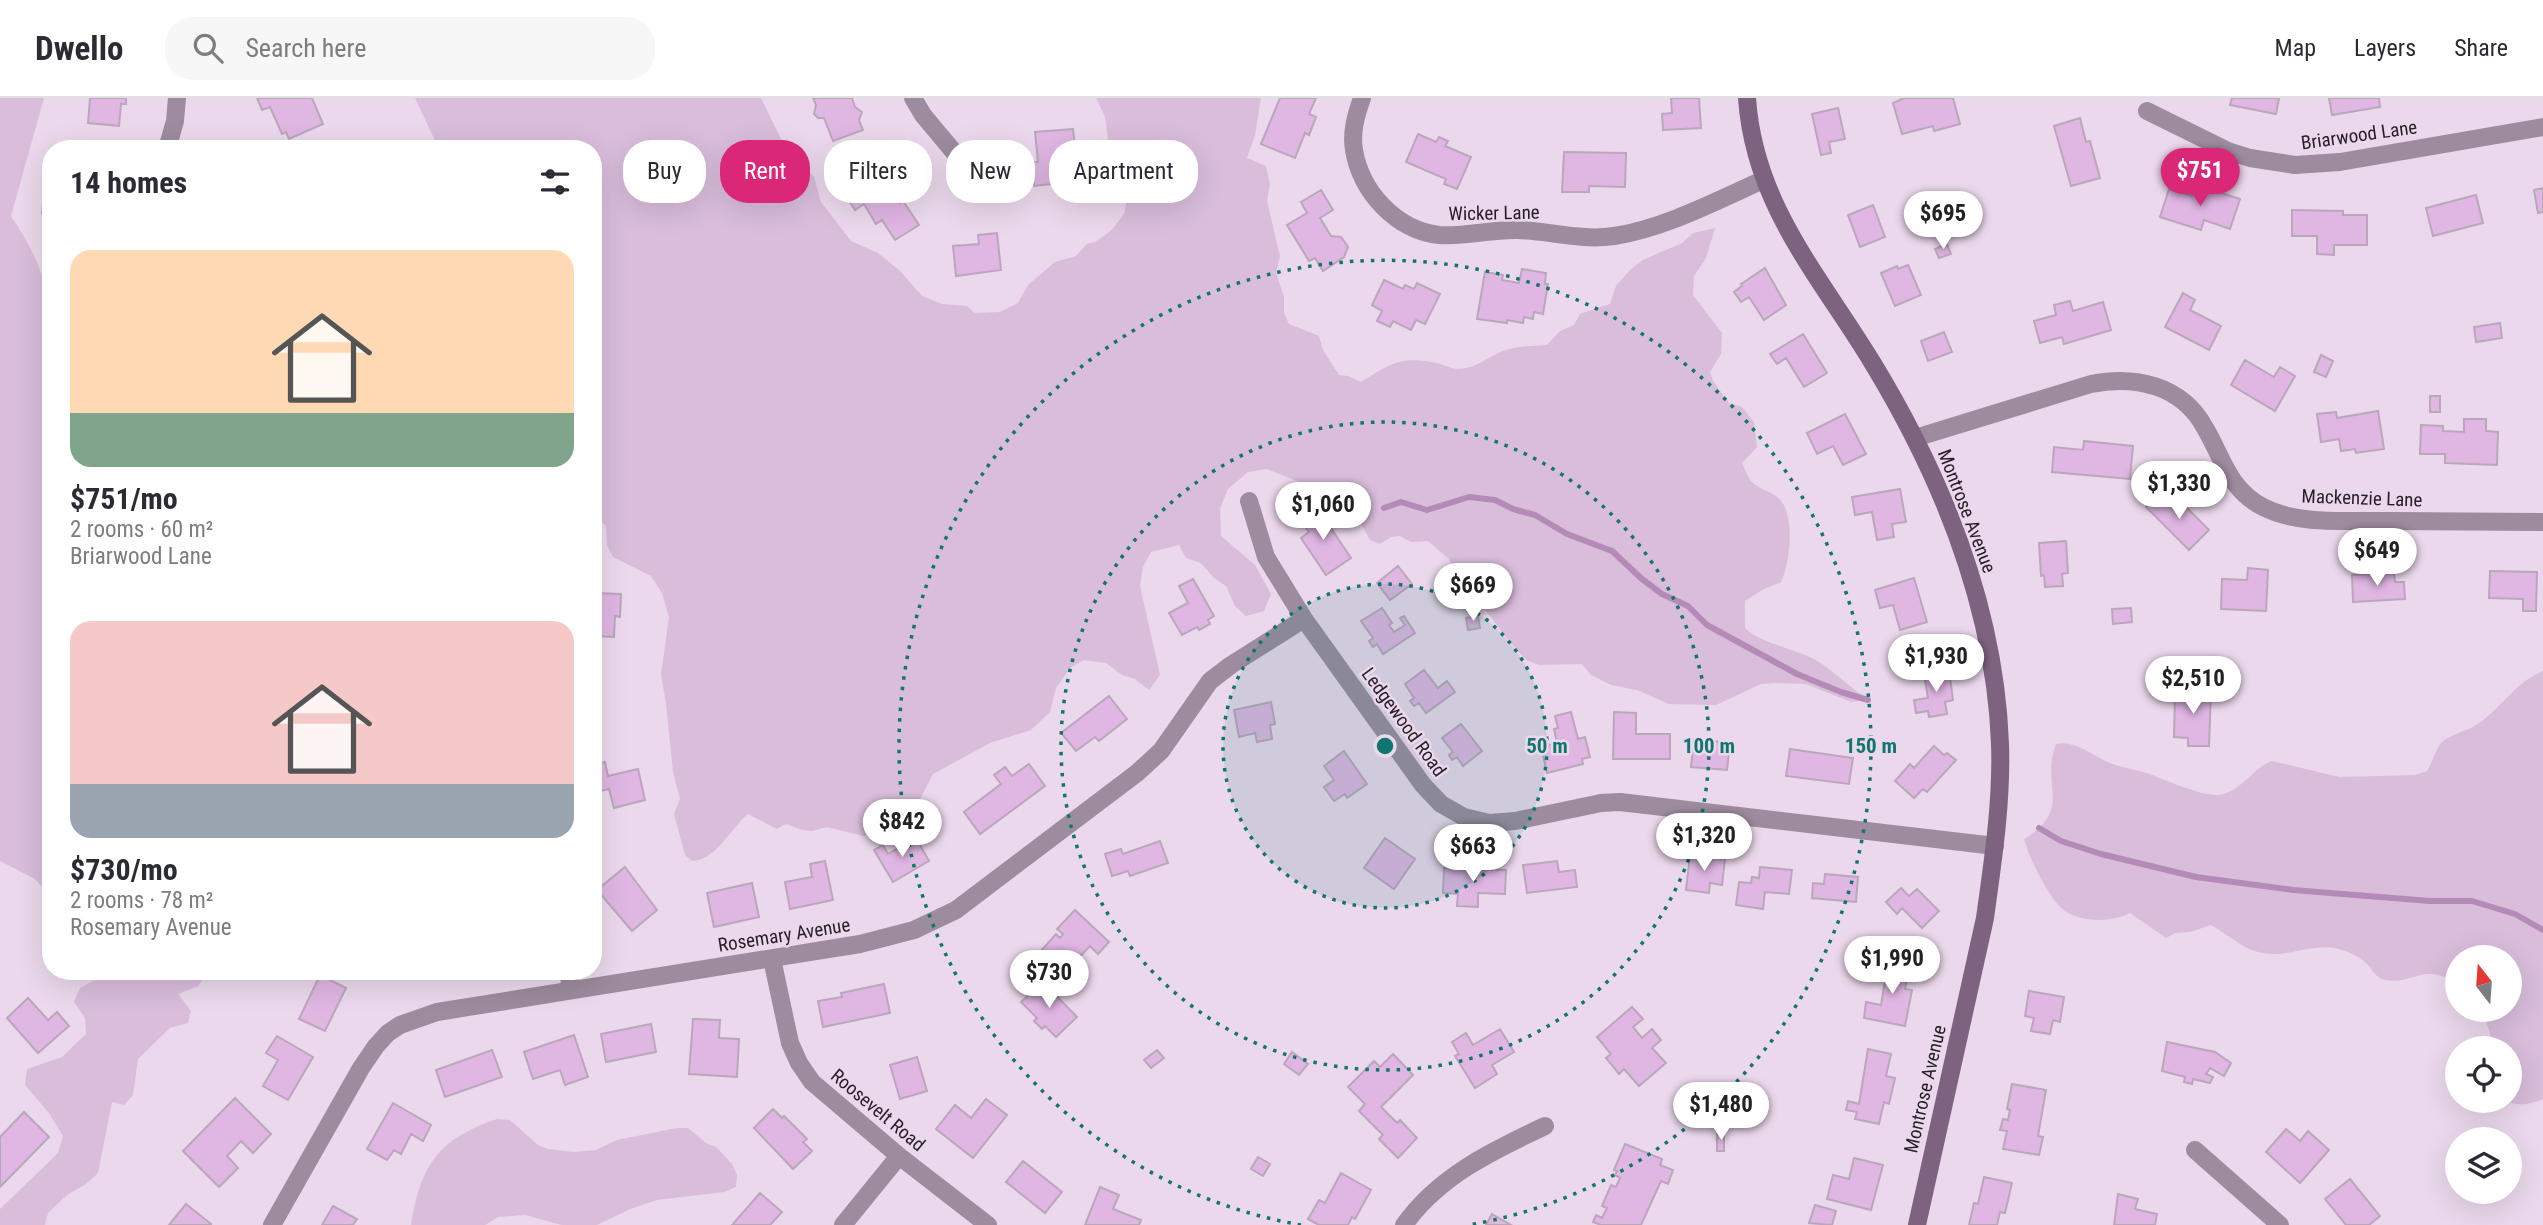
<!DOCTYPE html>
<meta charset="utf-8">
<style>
:root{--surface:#fff;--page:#f7f7f7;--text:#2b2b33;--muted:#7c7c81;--line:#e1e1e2;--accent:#db2777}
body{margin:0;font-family:"Roboto Condensed",sans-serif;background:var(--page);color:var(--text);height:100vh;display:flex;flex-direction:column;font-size:26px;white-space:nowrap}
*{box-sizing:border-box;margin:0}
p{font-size:23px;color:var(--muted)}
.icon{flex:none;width:38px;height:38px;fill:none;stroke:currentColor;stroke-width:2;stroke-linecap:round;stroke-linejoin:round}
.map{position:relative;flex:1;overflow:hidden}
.sheet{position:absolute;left:42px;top:42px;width:560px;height:840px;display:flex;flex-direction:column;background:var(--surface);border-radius:28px;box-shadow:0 7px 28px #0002}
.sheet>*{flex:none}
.top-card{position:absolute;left:623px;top:42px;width:665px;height:63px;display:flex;gap:14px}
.needle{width:46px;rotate:343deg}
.fabs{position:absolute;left:2445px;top:847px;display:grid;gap:14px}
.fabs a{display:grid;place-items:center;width:77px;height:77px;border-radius:50%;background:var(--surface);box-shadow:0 7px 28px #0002;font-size:35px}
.price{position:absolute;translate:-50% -60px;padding:0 16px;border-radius:24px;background:#fff;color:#222;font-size:23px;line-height:46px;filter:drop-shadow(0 2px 4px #0008)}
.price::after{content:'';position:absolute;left:50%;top:42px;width:21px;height:16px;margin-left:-10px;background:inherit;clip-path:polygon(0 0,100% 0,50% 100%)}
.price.active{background:var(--accent);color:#fff}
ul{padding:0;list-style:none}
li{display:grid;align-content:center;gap:14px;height:371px;padding:0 28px}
li span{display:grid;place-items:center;height:217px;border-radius:21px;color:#555}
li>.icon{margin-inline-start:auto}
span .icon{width:126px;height:126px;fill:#fffc;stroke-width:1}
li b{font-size:30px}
h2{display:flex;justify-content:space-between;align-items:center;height:84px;padding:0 28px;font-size:30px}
.tag{padding:0 24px;border-radius:28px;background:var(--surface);box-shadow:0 7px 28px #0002;font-size:24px;line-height:63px}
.tag.active{background:var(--accent);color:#fff}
header{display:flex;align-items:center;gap:42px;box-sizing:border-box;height:98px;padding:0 35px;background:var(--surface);border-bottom:2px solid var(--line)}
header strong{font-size:33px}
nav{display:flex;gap:38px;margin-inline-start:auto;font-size:24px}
.search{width:490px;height:63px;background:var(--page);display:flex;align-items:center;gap:18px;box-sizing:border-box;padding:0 24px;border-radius:28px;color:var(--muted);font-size:26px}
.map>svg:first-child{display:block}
.green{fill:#d9bddb}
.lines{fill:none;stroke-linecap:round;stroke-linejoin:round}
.stream{stroke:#b38bb6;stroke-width:6}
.building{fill:#e0b6e3;stroke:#baa7bb;stroke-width:2}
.street{stroke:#9d8b9e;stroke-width:18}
.secondary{stroke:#7d637f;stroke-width:18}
.ring{fill:none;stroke:#0f766e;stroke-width:3.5;stroke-dasharray:3.5 7}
.labels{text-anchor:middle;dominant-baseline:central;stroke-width:5;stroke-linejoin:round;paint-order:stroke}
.street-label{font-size:19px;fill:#251e25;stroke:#ebd8ec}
.centre{fill:#0f766e;stroke:#ebd8ec;stroke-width:3.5}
.ring-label{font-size:21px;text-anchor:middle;font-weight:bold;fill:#0f766e;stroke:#ebd8ec;stroke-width:5;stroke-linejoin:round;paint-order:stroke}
</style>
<header>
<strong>Dwello</strong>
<div class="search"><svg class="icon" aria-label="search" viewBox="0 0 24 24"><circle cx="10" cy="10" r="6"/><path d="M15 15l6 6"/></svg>Search here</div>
<nav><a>Map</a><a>Layers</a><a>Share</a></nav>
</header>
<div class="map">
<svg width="2543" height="1127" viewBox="0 0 2543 1127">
<rect width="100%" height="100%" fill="#ebd8ec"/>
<path class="green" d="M0,0H44L11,118C23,136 38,161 43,182C48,202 43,222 51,241V799L35,781L0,763Z
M415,0H761L783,45L814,79L821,104L851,143L878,155L900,173L922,198L942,206L967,208L975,215L1000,214L1018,205L1028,187L1055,164L1076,158L1087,146L1095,144L1112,132L1124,116L1128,98L1125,79L1109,49L1105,19L1096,0H1261L1255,37L1247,60L1266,68L1270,86L1267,103L1280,158L1276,175L1284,199V215L1289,226L1319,238L1323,252L1339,277L1348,278L1361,284C1392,265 1400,258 1437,265C1444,267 1452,271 1458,271C1475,271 1488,259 1503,253C1517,248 1532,248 1547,247L1560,233L1574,227L1580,216L1610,206L1616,188L1631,171L1643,162L1682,145L1693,135L1715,130L1706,160L1694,178L1693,197L1722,235L1721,256L1710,274L1713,283L1729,305L1742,309L1754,324L1757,349L1742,365C1745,371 1748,380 1753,385C1760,392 1773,393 1781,403C1795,420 1790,465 1781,484L1762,492L1745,503V530C1762,547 1797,550 1819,564C1836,575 1851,590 1868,602L1851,604L1806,586L1777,585L1761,586L1716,607L1669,606L1637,592L1611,587L1591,577L1582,566L1539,567L1526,562L1503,536L1480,504L1464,495L1449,461L1428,443L1411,444L1400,438L1391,439L1380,446L1370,442L1355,415L1327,395L1267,371L1248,374L1228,391L1220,410L1221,438L1255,467L1271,496L1264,513L1246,518L1235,508L1226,488L1214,480L1201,465L1186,460L1179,447L1151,454L1143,469L1140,488L1160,577L1149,592L1135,581L1122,577L1106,565L1084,562L1070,570L1056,590L1050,614L1031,632L990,645L933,676L916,709L901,728L880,735L863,738L827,729L812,733L802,732L786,726L777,731L748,716C731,730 716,762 692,763L685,757L674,716L680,701L673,674L666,605L661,577L669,519L662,495L651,478L613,459L607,447L606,428L593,416V51H439Z
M2543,573V1001C2528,1007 2519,1008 2504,1003H2510V950H2494L2485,919L2479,912H2510V859H2457V885C2420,864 2416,887 2385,882C2375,880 2373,871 2366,865C2360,859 2349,854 2342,852C2315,843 2290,860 2263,855C2243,852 2228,836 2211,827L2190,834L2175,835L2166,840L2130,815C2113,824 2083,825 2065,813C2049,802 2029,759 2024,741C2074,711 2040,688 2056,646C2074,641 2095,659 2110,665C2122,670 2135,671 2147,675C2163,681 2201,698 2218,697C2241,695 2253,669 2272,663L2339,679L2415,677L2427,673C2433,664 2435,652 2442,644C2451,636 2465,634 2476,627C2500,612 2516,583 2543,573Z
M98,873H209L198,888L178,896L191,913L188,925L170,930L138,961L133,997L124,1007L112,1004L98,1075L86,1086L67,1097L48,1115L45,1127H0V1111L58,1055L63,1038L49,1015L25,987L27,971L62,959L86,936L85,920L74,904L80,890L95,882Z
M497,1021L510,1022L538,1047L548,1051L573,1054L596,1052L617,1042L677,1030H688L706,1045L716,1049L732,1066L737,1077L736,1089L724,1094L657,1102L630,1111L597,1127H562L525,1117L498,1119L485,1127H411C421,1067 438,1041 497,1021Z"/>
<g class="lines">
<path class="stream" d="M1384,410L1401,404L1427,412L1469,399L1495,402L1513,411L1535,417L1567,436L1612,453L1642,481L1662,496L1688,508L1707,527L1797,576L1841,594L1868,602
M2039,730L2061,743L2101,756L2196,779L2293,792L2430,803H2472L2515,816L2543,832"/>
</g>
<path class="building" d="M90,0H126V6H121L119,28L88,25Z
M257,0H312L323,26L289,41L286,34L282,36L270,9L262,12Z
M813,0H852L855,9L862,14L859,22L863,32L833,43L824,20H818L814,16L816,7Z
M1280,0H1316L1309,16L1316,19L1309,37L1305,35L1295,60L1261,46Z
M1671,0H1699L1701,30L1663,32L1662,16L1672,15Z
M1904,0H1953L1960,26L1934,33L1933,28L1902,36L1893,5Z
M2232,0H2279L2276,16L2230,7Z
M2329,0H2379L2380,9L2332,17Z
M1838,10L1845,41L1829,44L1831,55L1821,57L1812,16Z
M2080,20L2086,44L2090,43L2100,80L2071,88L2054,28Z
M1073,31L1077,66L1069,67L1070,84L1034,88L1032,64H1038L1035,34Z
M1418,36L1436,44L1439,39L1448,43L1445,48L1471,59L1457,91L1444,86L1446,81L1406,64Z
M1564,54L1626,55L1625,89L1589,88V94H1562Z
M880,58L889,72L881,77L900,105L903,103L919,127L895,142L882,122L876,126L864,106L855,112L846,98L856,92L847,79Z
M46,78L51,79V116L42,115Z
M2196,87L2240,101L2230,131L2204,122L2201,132L2160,119L2169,91L2192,98Z
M2543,90V114L2538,115L2534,92Z
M1321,92L1333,112L1320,120L1331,138L1341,139L1348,149L1344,159L1323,173L1315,160L1309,163L1287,127L1307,115L1301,104Z
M2476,97L2483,125L2433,138L2426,110Z
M1873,107L1885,139L1860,149L1848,117Z
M2292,112L2343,113V117H2367V147H2334V157L2317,156V138H2292Z
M997,135L1001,172L956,178L953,148L979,146L978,137Z
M1947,146L1951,156L1939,160L1935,151Z
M1908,167L1921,197L1895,208L1881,175L1897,168L1898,171Z
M1765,170L1786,207L1764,222L1749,199L1741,204L1734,194L1742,188L1741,186Z
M1522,171L1546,175L1545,186H1548L1543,216L1534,214L1533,221L1524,219L1523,225L1507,222V225L1477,221L1485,174L1503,177L1502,182L1519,185Z
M1384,182L1403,191L1405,187L1414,191L1417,185L1440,196L1425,226L1416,222L1411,232L1393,223L1390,229L1377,223L1382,213L1372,207Z
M2183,195L2195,202L2190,212L2221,228L2209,252L2165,229Z
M2070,203L2073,213L2103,204L2111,232L2064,246L2062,239L2040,245L2034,223L2056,217L2054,207Z
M2500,225L2502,240L2476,244L2474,229Z
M1944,234L1952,254L1928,263L1921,243Z
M1803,236L1827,275L1804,289L1786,260L1777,266L1770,256Z
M2321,257L2333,263L2326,279L2314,274Z
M2245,262L2274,279L2280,269L2295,278L2275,313L2231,287Z
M2430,298H2440V314H2430Z
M2378,313L2384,351L2356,355L2355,351L2341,353L2339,341L2321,344L2317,316L2336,314L2337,320Z
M1845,316L1866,356L1843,367L1833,348L1817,356L1807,335Z
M2464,321H2486V333L2498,334L2497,367L2445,365V356H2420L2421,327L2443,328V333L2464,334Z
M2084,343L2133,348L2130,381L2052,374L2054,349L2083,352Z
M1900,391L1906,424L1892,426L1894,439L1877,442L1872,414L1855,417L1852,399Z
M2175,398L2209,432L2189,452L2146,409L2156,399L2165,408Z
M1316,408L1351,460L1326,477L1301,440L1309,434L1299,420Z
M2066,443L2068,475L2062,476L2063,488L2045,489L2044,477L2041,478L2039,445Z
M1398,468L1412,486L1390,502L1377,485Z
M2248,470L2268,472L2266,513L2221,511L2222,481L2247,482Z
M2490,473L2537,474L2536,513H2523V501L2489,500Z
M2394,475L2395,484H2404L2405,501L2353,504L2352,477Z
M1914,480L1927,524L1900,532L1893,507L1880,510L1875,492Z
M1193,481L1214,518L1208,522L1210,526L1199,532L1197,529L1182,537L1169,515L1188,505L1179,488Z
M593,495L621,496L620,519L615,518L614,539L593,538Z
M1382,510L1392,525L1389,527L1394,534L1405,527L1400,520L1404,518L1415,535L1383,556L1377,546L1373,549L1369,543L1373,540L1361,523Z
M2131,510L2132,524L2113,526L2112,511Z
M1478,518L1480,530L1468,532L1466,520Z
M1424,572L1438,590L1447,583L1455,594L1426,615L1419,605L1414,608L1410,603L1414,600L1405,586Z
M1949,572L1953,602L1945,604L1947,616L1929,619L1928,613L1916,615L1914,602L1928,600L1924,576Z
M2175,591L2211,592L2209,648H2188V640L2174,639Z
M1109,598L1127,621L1099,643L1095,639L1076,653L1061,635Z
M1271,604L1275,626L1270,627L1272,641L1257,644L1255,635L1239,639L1234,612Z
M1571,614L1578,641L1585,639L1590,659L1582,661L1583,666L1547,675L1541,649L1557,645L1554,631L1558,630L1555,618Z
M1614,614L1636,615V636H1670V661H1613Z
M1461,626L1482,653L1463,668L1457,659L1452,662L1449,657L1453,654L1442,640Z
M1694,641L1730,645L1727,672L1691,669Z
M1934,648L1944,657L1947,655L1956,662L1927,694L1923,691L1914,700L1895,683L1910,666L1914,670Z
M1790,651L1853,660L1849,686L1786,678Z
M1344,653L1367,686L1347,700L1345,696L1334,703L1324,689L1334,682L1324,668Z
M605,664L608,678L638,671L645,702L614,710L609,691L593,695V666Z
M1029,666L1045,688L980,736L964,714L1001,686L994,677L1005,669L1012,678Z
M916,740L929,763L893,784L874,752L883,747L888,756Z
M1385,740L1415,761L1394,791L1364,770Z
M1160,743L1168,765L1130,778L1128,773L1112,778L1105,756L1121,751L1123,756Z
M1690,757L1725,761L1722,787L1710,785L1709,795L1686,792Z
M825,763L833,802L790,811L785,784L812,779L810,766Z
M1557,763L1559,774L1575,772L1577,789L1527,795L1523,767Z
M625,769L657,812L632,833L597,792Z
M1760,769L1792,772L1789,796L1765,794L1763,811L1736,807L1739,784L1751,785L1752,779L1759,780Z
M1444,770L1506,772L1505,796L1478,795V809L1457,808L1458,796L1443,795Z
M1825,776L1858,779L1856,804L1812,800L1813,785L1824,786Z
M752,785L759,819L714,829L707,795Z
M1901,790L1909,798L1917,791L1939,813L1922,830L1902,810L1897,816L1886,804Z
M1075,812L1109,844L1098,856L1090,848L1063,876L1040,854L1056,836L1060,840L1063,836L1057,831Z
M1885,863L1910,867L1905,891L1912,892L1905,928L1864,920L1866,904L1881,907L1885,883L1882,882Z
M320,877L346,890L325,933L299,921Z
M1043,884L1077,919L1056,939L1045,928L1042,931L1034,923L1037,920L1021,904Z
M884,886L890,915L823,929L818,903L842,899L841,895Z
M2029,893L2064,899L2060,924L2053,922L2050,936L2031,933L2034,920L2025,918Z
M28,900L48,922L57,914L69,928L38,955L7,920Z
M1632,909L1643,921L1633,929L1642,940L1652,931L1661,942L1652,950L1666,965L1639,988L1624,971L1619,976L1606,960L1611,956L1597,939Z
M693,921L720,922L719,940L739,941L737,979L689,976Z
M651,926L656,954L606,964L601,936Z
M1500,931L1514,954L1492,967L1497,976L1475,990L1455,958L1459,956L1452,944L1466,935L1473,947Z
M574,937L588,979L565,987L560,972L533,981L524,954Z
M277,938L313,959L288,1002L263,988L278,962L266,955Z
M2167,944L2215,954L2231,965L2224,978L2210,970L2206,976L2213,979L2210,985L2193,981L2192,986L2184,984L2185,979L2162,973Z
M1868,951L1891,956L1886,978L1895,980L1889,1006L1884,1004L1879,1026L1855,1021L1857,1014L1846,1012L1848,1003L1859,1006Z
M492,952L502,979L445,999L436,972Z
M1157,952L1164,960L1151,970L1144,962Z
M1292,954L1308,966L1299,977L1284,966Z
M1393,956L1413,977L1381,1009L1397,1025L1400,1022L1417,1040L1398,1060L1379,1041L1383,1037L1359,1013L1365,1006L1348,989L1374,963L1380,969Z
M917,959L927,993L900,1001L890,967Z
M2012,986L2046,992L2038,1038L2043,1039L2039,1057L2003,1051L2007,1033L2000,1032L2003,1021L2008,1022L2010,1012L2007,1011Z
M235,1000L271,1036L253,1055L241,1043L227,1058L238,1070L219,1089L183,1053Z
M986,1001L1007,1017L973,1060L936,1031L955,1007L971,1020Z
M393,1005L431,1027L423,1043L411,1036L401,1056L394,1052L387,1062L367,1051Z
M773,1011L782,1020L784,1018L807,1041L803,1044L812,1053L793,1071L754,1030Z
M24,1014L49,1039L0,1089V1039Z
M2286,1031L2300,1043L2308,1033L2329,1052L2300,1085L2266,1054Z
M1717,1036H1724V1053H1717Z
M1625,1046L1662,1061L1660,1067L1673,1072L1668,1086L1661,1083L1641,1127H1601L1593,1124L1596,1117L1602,1120L1607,1110L1602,1108L1611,1087L1616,1089L1620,1080L1615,1077L1617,1073L1614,1072Z
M1258,1059L1270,1066L1263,1078L1251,1071Z
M1854,1060L1883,1067L1871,1112L1827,1101L1833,1077L1849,1081Z
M1023,1063L1062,1094L1045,1115L1006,1084Z
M1341,1075L1371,1092L1355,1121L1352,1119L1348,1127H1319L1308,1121L1319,1102L1325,1105Z
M1984,1079L2012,1085L2005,1115L2000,1114L1997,1127H1969L1974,1105L1978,1106Z
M2350,1081L2380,1118L2369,1127H2346L2325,1101Z
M1100,1089L1119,1097L1113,1111L1141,1122L1139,1127H1085Z
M760,1095L782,1114L770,1127H732Z
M2118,1096L2138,1101L2135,1111L2157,1116L2155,1127H2114Z
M186,1106L211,1126L210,1127H169Z
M1815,1107L1836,1113L1832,1127L1809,1125Z
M333,1108L357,1121L353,1127H322Z
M1492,1116L1511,1127H1486Z"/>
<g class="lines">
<path class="street" d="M913,0L923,17L964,66
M1362,0C1356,17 1351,34 1354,52C1361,94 1396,132 1439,137C1465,139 1492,131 1518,132C1550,133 1582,143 1614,138C1665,130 1716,103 1763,82
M2147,13L2228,53L2250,60L2295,67L2340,64L2543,29
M167,51L175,23L177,0
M1915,340L2091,286C2135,277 2182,287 2205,330C2223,360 2229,392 2263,409C2300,428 2349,422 2389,423C2440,423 2492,424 2543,424
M1249,403L1266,459L1304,521L1423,687L1441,706L1464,719L1489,725L1515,723L1601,705L1620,704L1995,748
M772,861L790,945L799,965L812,984L899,1058L988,1127
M568,873L571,891
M2195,1052L2280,1127
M272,1127L361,970L376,948L388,935L400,927L437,914L860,846L914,832L956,812L1137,675L1161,653L1210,583L1231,567L1304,521
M843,1127L899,1058
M1404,1127C1439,1078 1492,1053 1545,1028"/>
<path class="secondary" d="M1747,0C1754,106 1819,177 1872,264C1942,379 1995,510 2000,646C2002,704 1993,762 1985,820L1917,1127"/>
</g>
<circle cx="1385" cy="648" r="162" fill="#0f766e" fill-opacity=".12"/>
<g class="ring">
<circle cx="1385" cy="648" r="162"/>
<circle cx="1385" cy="648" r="324"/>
<path d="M1301 1127A486 486 0 1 1 1469 1127"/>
</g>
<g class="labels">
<g class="street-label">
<text transform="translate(2359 37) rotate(-8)">Briarwood Lane</text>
<text transform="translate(1494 115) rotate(-1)">Wicker Lane</text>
<text transform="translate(2362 400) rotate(2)">Mackenzie Lane</text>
<text transform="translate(1967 413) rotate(69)">Montrose Avenue</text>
<text transform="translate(1404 624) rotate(54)">Ledgewood Road</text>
<text transform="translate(784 837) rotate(-9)">Rosemary Avenue</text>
<text transform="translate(1925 991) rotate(-77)">Montrose Avenue</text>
<text transform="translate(878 1012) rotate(40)">Roosevelt Road</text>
</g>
</g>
<circle cx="1385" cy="648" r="10" class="centre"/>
<g class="ring-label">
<text x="1547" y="655">50 m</text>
<text x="1709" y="655">100 m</text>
<text x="1871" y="655">150 m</text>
</g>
</svg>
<div class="fabs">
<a><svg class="needle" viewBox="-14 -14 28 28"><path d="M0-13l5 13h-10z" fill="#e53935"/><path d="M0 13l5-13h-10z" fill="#7c7c81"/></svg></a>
<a><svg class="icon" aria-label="locate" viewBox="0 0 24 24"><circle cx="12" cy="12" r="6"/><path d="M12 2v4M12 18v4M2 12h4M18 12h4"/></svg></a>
<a><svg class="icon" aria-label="layers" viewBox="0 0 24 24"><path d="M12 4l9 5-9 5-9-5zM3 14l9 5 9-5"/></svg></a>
</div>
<b class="price active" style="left:2200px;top:110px">$751</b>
<b class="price" style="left:1943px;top:153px">$695</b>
<b class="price" style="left:2179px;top:423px">$1,330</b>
<b class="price" style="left:1323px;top:444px">$1,060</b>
<b class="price" style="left:2377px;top:490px">$649</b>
<b class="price" style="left:1473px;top:525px">$669</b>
<b class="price" style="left:1936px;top:596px">$1,930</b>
<b class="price" style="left:2193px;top:618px">$2,510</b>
<b class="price" style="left:902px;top:761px">$842</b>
<b class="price" style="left:1704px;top:775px">$1,320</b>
<b class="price" style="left:1473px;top:786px">$663</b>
<b class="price" style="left:1892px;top:898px">$1,990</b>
<b class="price" style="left:1049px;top:912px">$730</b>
<b class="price" style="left:1721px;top:1044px">$1,480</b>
<div class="top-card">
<a class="tag">Buy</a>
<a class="tag active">Rent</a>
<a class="tag">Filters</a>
<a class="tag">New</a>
<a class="tag">Apartment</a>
</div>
<section class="sheet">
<h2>14 homes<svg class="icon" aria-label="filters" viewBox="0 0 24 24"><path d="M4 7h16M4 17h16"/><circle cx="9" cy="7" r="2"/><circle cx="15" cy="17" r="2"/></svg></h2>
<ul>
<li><span style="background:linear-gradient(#ffd9b3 75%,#7fa58c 0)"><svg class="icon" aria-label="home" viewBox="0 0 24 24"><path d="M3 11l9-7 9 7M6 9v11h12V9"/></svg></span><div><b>$751/mo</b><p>2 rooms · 60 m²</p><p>Briarwood Lane</p></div></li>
<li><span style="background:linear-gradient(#f6c9c9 75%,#9aa5b1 0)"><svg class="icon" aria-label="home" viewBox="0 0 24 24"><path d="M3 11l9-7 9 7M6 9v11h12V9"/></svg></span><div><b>$730/mo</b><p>2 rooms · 78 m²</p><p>Rosemary Avenue</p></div></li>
</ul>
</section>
</div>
